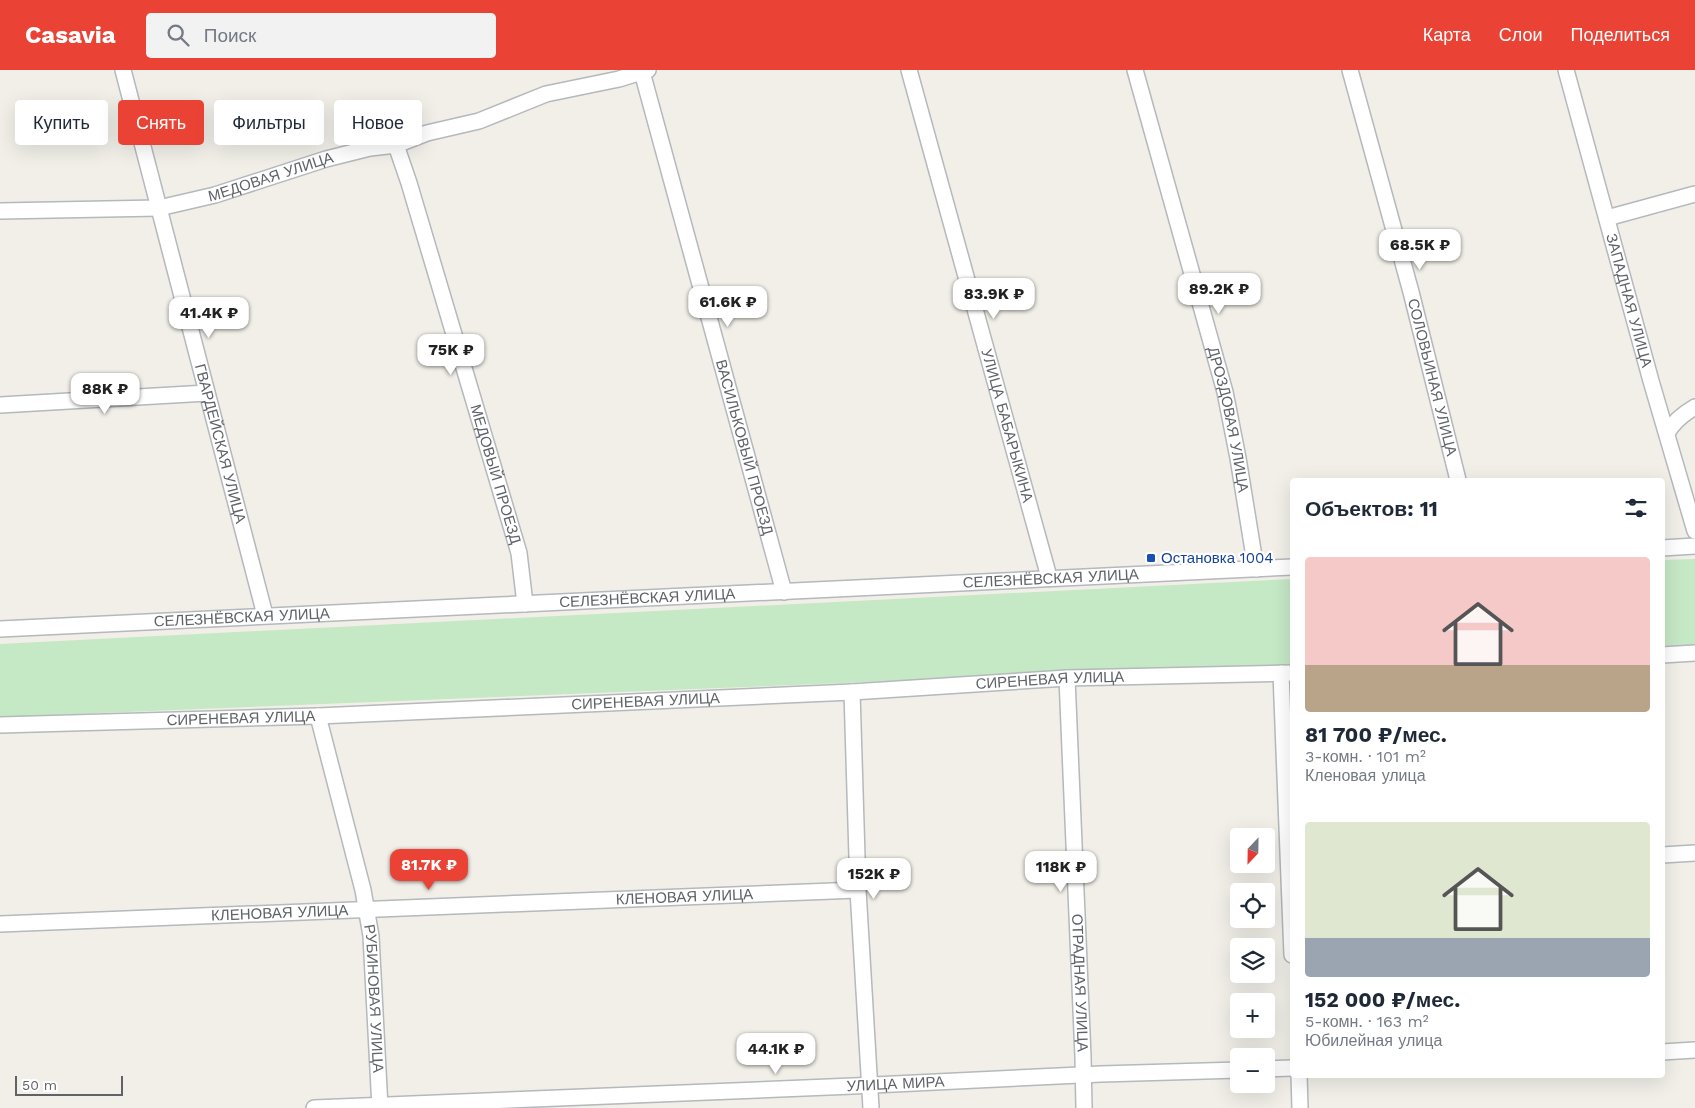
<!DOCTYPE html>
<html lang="ru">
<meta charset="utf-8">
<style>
:root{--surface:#fff;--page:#f2f2f3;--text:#1f2937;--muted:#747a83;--accent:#ea4335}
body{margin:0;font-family:"Work Sans",sans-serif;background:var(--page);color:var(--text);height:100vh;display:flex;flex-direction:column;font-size:19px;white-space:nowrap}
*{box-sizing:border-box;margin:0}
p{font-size:16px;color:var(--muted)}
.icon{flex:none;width:28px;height:28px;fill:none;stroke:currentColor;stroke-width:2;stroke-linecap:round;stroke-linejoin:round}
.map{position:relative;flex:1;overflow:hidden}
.details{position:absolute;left:1290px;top:408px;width:375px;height:600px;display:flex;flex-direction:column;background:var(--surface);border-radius:5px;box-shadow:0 5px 20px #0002}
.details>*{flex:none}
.hud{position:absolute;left:15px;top:30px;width:475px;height:45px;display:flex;gap:10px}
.needle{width:32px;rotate:202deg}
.fabs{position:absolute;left:1230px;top:758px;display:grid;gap:10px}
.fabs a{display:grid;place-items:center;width:45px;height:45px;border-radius:5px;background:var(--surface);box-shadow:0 5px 20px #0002;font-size:25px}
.scale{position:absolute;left:15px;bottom:12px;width:108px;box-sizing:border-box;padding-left:5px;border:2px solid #5f6368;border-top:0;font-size:14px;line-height:18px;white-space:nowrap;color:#5f6368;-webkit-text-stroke:4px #fff;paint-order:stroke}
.price{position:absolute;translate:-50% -42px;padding:0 11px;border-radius:10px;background:#fff;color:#222;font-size:16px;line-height:32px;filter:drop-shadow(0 1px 2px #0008)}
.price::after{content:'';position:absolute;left:50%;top:30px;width:15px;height:11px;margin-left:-8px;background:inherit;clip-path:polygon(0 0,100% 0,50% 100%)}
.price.active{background:var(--accent);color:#fff}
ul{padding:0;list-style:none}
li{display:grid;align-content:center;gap:10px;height:265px;padding:0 15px}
li span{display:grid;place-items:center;height:155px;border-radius:5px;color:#555}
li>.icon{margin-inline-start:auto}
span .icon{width:90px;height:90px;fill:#fffc;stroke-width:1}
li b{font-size:21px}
h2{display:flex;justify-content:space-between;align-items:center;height:60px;padding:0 15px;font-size:21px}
.tag{padding:0 18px;border-radius:5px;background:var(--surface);box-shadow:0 5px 20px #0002;font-size:18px;line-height:45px}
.tag.active{background:var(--accent);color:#fff}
header{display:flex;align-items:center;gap:30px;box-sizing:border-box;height:70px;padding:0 25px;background:var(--accent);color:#fff}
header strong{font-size:24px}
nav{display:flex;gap:28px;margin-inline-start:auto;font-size:18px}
.search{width:350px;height:45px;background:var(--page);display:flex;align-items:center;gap:12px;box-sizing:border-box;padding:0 18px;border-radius:5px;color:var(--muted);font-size:19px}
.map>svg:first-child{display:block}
.green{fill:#c5e8c5}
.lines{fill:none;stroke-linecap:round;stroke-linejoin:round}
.minor-casing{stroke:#b5b8bc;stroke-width:18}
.minor{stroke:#fff;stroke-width:15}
.transit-dot{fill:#1a4fb4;stroke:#fff;stroke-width:2}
.labels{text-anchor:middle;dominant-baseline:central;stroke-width:4.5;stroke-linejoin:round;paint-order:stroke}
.street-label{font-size:15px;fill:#5f6368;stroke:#fff}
.transit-label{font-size:15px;fill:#164399;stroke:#fff;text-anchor:start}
</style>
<header>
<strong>Casavia</strong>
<div class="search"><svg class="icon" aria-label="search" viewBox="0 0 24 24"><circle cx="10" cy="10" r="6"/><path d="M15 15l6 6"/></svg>Поиск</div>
<nav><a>Карта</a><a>Слои</a><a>Поделиться</a></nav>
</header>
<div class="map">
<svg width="1695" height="1038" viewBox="0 0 1695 1038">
<rect width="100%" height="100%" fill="#f1efe8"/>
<path class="green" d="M1695,489V578L1663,579V490Z
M1292,509V595L0,647V574Z"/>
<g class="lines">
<g class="minor-casing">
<g id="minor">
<path id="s1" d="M123,0L265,545"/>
<path id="s2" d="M909,0L1049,507"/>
<path id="s3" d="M1135,0L1225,322L1238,388L1256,499"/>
<path id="s4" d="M1350,0L1411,222L1458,410"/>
<path id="s5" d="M1566,0L1651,311L1695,461"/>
<path id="s6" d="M642,2L784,522"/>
<path id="s7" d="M396,75L409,113L519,483L525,534"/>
<path id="s8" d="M0,141L159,138L215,125L326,89L370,78L396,75L427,63L479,51L546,24L619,9L648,0"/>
<path d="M1607,148L1695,124"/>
<path d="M0,335L207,323"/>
<path d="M1667,363C1674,351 1683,344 1695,337"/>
<path d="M1662,478L1695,476"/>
<path id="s9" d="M0,559L1292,497"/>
<path d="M1662,585L1695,583"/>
<path d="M1281,603L1292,885"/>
<path id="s10" d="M1067,608L1083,987L1084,1038"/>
<path d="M852,622L858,820L871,1038"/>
<path id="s11" d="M318,646L363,820L371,866L380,1038"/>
<path id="s12" d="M0,655L318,646L852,622L1067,608L1292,603"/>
<path d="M1662,785L1695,783"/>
<path id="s13" d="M0,854L858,820"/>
<path d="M1662,982L1695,980"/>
<path d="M1266,999L1292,998"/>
<path d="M1299,1005L1300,1038"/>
<path id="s14" d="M314,1038L853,1016L1101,1004L1239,1000"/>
</g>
</g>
<use href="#minor" class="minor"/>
</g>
<rect class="transit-dot" x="1146" y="483" width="10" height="10" rx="2.5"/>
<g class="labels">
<g class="street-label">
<text stroke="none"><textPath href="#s8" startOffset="275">МЕДОВАЯ УЛИЦА</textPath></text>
<text stroke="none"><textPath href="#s5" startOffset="239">ЗАПАДНАЯ УЛИЦА</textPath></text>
<text stroke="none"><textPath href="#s4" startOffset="318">СОЛОВЬИНАЯ УЛИЦА</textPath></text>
<text stroke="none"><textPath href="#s3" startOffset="362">ДРОЗДОВАЯ УЛИЦА</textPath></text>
<text stroke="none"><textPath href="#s2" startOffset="369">УЛИЦА БАБАРЫКИНА</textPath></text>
<text stroke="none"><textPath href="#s1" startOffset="386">ГВАРДЕЙСКАЯ УЛИЦА</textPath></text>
<text stroke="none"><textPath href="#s6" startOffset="389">ВАСИЛЬКОВЫЙ ПРОЕЗД</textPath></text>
<text stroke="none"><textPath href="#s7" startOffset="344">МЕДОВЫЙ ПРОЕЗД</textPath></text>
<text stroke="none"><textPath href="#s9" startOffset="1052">СЕЛЕЗНЁВСКАЯ УЛИЦА</textPath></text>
<text stroke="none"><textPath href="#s9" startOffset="648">СЕЛЕЗНЁВСКАЯ УЛИЦА</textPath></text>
<text stroke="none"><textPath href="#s9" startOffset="242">СЕЛЕЗНЁВСКАЯ УЛИЦА</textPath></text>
<text stroke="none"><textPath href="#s12" startOffset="1051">СИРЕНЕВАЯ УЛИЦА</textPath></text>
<text stroke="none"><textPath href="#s12" startOffset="646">СИРЕНЕВАЯ УЛИЦА</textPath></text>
<text stroke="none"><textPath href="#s12" startOffset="241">СИРЕНЕВАЯ УЛИЦА</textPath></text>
<text stroke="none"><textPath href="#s13" startOffset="685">КЛЕНОВАЯ УЛИЦА</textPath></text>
<text stroke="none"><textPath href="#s13" startOffset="280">КЛЕНОВАЯ УЛИЦА</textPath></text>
<text stroke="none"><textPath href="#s10" startOffset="305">ОТРАДНАЯ УЛИЦА</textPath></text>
<text stroke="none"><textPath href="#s11" startOffset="289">РУБИНОВАЯ УЛИЦА</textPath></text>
<text stroke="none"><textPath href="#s14" startOffset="582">УЛИЦА МИРА</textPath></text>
</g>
<g class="transit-label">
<text x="1161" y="488">Остановка 1004</text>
</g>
</g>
</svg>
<div class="fabs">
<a><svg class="needle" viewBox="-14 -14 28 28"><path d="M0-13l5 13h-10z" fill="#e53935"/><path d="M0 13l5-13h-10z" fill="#747a83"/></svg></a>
<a><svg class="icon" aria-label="locate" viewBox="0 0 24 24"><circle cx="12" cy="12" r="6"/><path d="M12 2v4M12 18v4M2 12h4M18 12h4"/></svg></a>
<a><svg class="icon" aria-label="layers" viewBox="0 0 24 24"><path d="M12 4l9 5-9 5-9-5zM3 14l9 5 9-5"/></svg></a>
<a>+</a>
<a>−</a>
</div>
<div class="scale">50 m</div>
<b class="price" style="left:1420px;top:201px">68.5K ₽</b>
<b class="price" style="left:1219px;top:245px">89.2K ₽</b>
<b class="price" style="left:994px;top:250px">83.9K ₽</b>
<b class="price" style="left:728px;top:258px">61.6K ₽</b>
<b class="price" style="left:209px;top:269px">41.4K ₽</b>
<b class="price" style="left:451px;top:306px">75K ₽</b>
<b class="price" style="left:105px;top:345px">88K ₽</b>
<b class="price active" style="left:429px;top:821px">81.7K ₽</b>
<b class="price" style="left:1061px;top:823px">118K ₽</b>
<b class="price" style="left:874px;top:830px">152K ₽</b>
<b class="price" style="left:776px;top:1005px">44.1K ₽</b>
<div class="hud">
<a class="tag">Купить</a>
<a class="tag active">Снять</a>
<a class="tag">Фильтры</a>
<a class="tag">Новое</a>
</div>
<section class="details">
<h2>Объектов: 11<svg class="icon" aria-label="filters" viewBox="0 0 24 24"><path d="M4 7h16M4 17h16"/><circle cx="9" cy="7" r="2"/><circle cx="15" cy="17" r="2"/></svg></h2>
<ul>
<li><span style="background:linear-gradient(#f6c9c9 70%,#b9a48a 0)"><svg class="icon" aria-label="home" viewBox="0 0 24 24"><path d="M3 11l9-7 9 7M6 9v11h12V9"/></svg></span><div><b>81 700 ₽/мес.</b><p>3-комн. · 101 m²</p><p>Кленовая улица</p></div></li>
<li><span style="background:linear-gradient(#dfe7d0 75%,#9aa5b1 0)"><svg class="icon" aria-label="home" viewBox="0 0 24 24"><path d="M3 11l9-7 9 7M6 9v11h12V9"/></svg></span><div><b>152 000 ₽/мес.</b><p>5-комн. · 163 m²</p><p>Юбилейная улица</p></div></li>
</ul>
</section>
</div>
